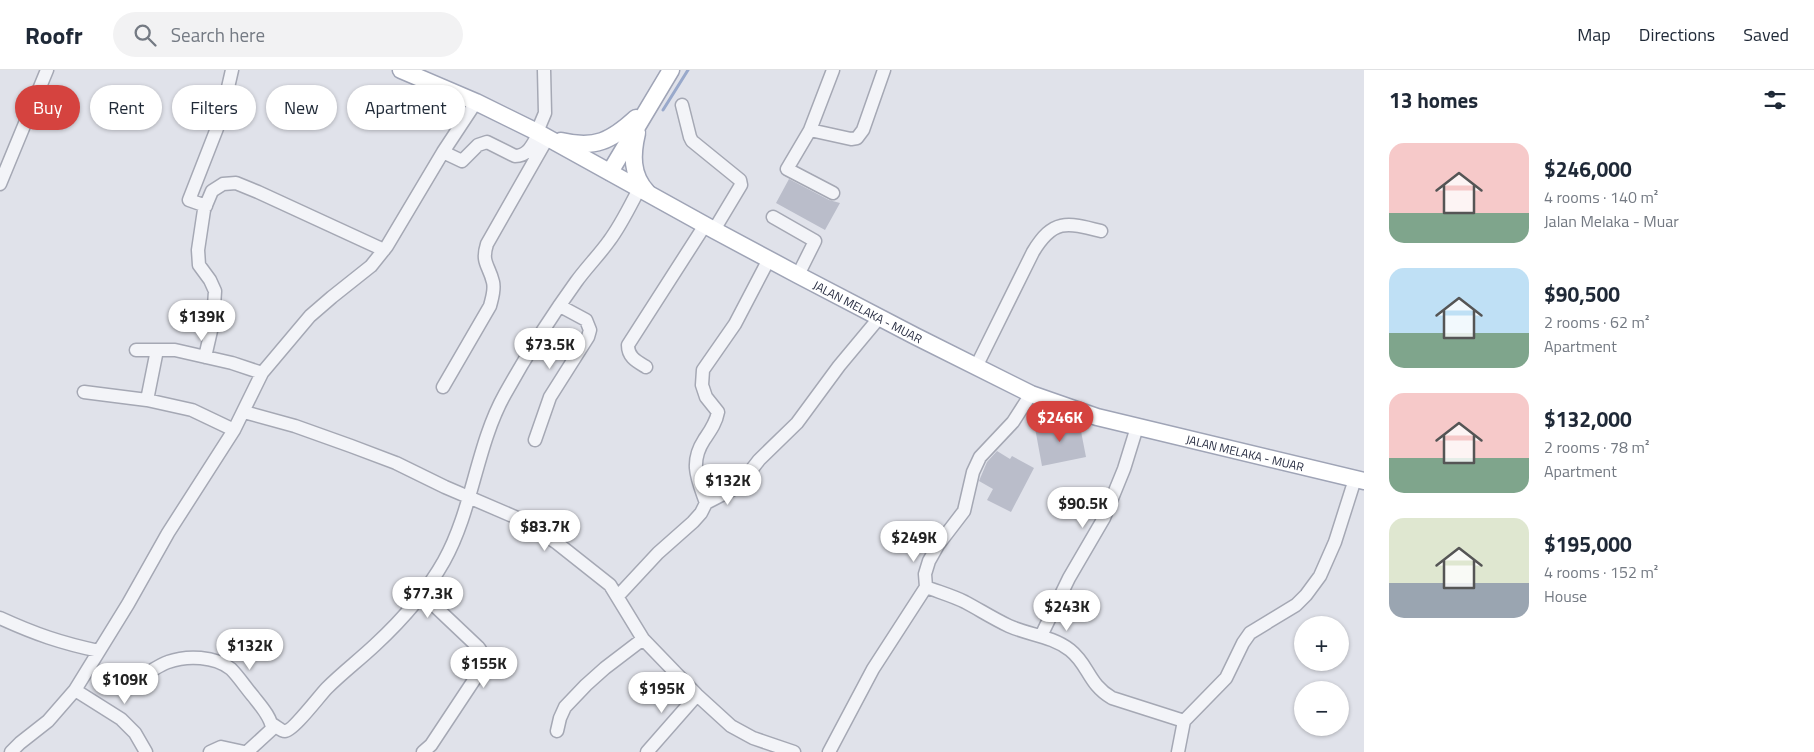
<!DOCTYPE html>
<meta charset="utf-8">
<style>
:root{--surface:#fff;--page:#f2f2f3;--text:#1f2937;--muted:#747a83;--line:#e0e1e3;--accent:#d5433f}
body{margin:0;font-family:"Titillium Web",sans-serif;background:var(--page);color:var(--text);height:100vh;display:flex;flex-direction:column;font-size:19px;white-space:nowrap}
*{box-sizing:border-box;margin:0}
p{font-size:16px;color:var(--muted)}
.icon{flex:none;width:28px;height:28px;fill:none;stroke:currentColor;stroke-width:2;stroke-linecap:round;stroke-linejoin:round}
.map{position:relative;flex:1;overflow:hidden}
.side{display:flex;flex-direction:column;background:var(--surface);width:450px}
.side>*{flex:none}
.hud{position:absolute;left:15px;top:15px;width:475px;height:45px;display:flex;gap:10px}
.buttons{position:absolute;left:1294px;top:546px;display:grid;gap:10px}
.buttons a{display:grid;place-items:center;width:55px;height:55px;border-radius:50%;background:var(--surface);box-shadow:0 1px 4px #0004;font-size:25px}
.price{position:absolute;translate:-50% -42px;padding:0 11px;border-radius:18px;background:#fff;color:#222;font-size:16px;line-height:32px;filter:drop-shadow(0 1px 2px #0008)}
.price::after{content:'';position:absolute;left:50%;top:30px;width:15px;height:11px;margin-left:-8px;background:inherit;clip-path:polygon(0 0,100% 0,50% 100%)}
.price.on{background:var(--accent);color:#fff}
ul{padding:0;list-style:none}
li{display:flex;align-items:center;gap:15px;height:125px;padding:0 25px}
li span{display:grid;place-items:center;flex:none;width:140px;height:100px;border-radius:15px;color:#555}
li>.icon{margin-inline-start:auto}
span .icon{width:60px;height:60px;fill:#fffc;stroke-width:1}
li b{font-size:21px}
h2{display:flex;justify-content:space-between;align-items:center;height:60px;padding:0 25px;font-size:21px}
.chip{padding:0 18px;border-radius:22px;background:var(--surface);box-shadow:0 1px 4px #0004;font-size:18px;line-height:45px}
.chip.on{background:var(--accent);color:#fff}
header{display:flex;align-items:center;gap:30px;box-sizing:border-box;height:70px;padding:0 25px;background:var(--surface);border-bottom:1px solid var(--line)}
header strong{font-size:24px}
nav{display:flex;gap:28px;margin-inline-start:auto;font-size:18px}
.search{width:350px;height:45px;background:var(--page);display:flex;align-items:center;gap:12px;box-sizing:border-box;padding:0 18px;border-radius:28px;color:var(--muted);font-size:19px}
main{display:flex;flex:1;min-height:0}
.map>svg:first-child{display:block}
.lines{fill:none;stroke-linecap:round;stroke-linejoin:round}
.stream{stroke:#99a9cb;stroke-width:3}
.building{fill:#babdca}
.minor-casing{stroke:#a5a8b4;stroke-width:15}
.major-casing{stroke:#9fa4b6;stroke-width:19}
.minor{stroke:#f3f4f8;stroke-width:12}
.major{stroke:#fff;stroke-width:16}
.labels{text-anchor:middle;dominant-baseline:central;stroke-width:4;stroke-linejoin:round;paint-order:stroke}
.street-label{font-size:12px;fill:#282d42;stroke:#f0f2f7}
</style>
<header>
<strong>Roofr</strong>
<div class="search"><svg class="icon" aria-label="search" viewBox="0 0 24 24"><circle cx="10" cy="10" r="6"/><path d="M15 15l6 6"/></svg>Search here</div>
<nav><a>Map</a><a>Directions</a><a>Saved</a></nav>
</header>
<main>
<div class="map">
<svg width="1364" height="682" viewBox="0 0 1364 682">
<rect width="100%" height="100%" fill="#e0e2ea"/>
<g class="lines">
<path class="stream" d="M663,40L688,0"/>
</g>
<path class="building" d="M789,109L829,130L840,133L825,160L776,133Z
M1076,350L1079,351L1086,387L1042,396L1035,358Z
M997,381L1010,389L1012,386L1034,398L1011,442L987,430L993,419L979,411L987,392Z"/>
<g class="lines">
<g class="minor-casing">
<path id="minor" d="M682,35L690,67L692,71L740,110L741,115L714,160
M810,60L851,69L857,68L863,60L884,0
M537,62L545,43L544,0
M443,82L462,91L478,75L487,72L515,86C529,86 533,73 539,63
M0,114L47,0
M833,123L787,99L810,60L833,0
M206,136L189,130L221,48L232,0
M773,147L815,171L798,205
M136,280H175L232,293L262,303
M205,287L213,252L215,221L210,210L199,195L198,180L204,140L212,121L223,114L236,113L258,122L384,180
M646,297C636,291 628,287 628,275L705,155
M976,297L1033,182C1053,149 1066,152 1101,161
M443,317L490,236C492,228 495,220 493,212C489,195 481,193 487,174L548,67
M84,322L147,330L192,340L234,360
M147,330L157,280
M244,342L295,356L351,376L396,393L445,417L522,450L557,473L610,515L643,569L697,625L731,656L753,668L794,682
M535,370L550,327L588,267L590,260L586,250L560,236
M706,433C698,410 689,393 704,370C710,361 716,353 718,342L706,327L702,315L703,300L735,254L769,189
M926,517C939,522 953,526 965,532C980,540 994,549 1009,556C1029,565 1052,566 1070,580C1089,595 1088,614 1112,628L1184,651
M422,524L478,577C484,584 484,589 482,598L431,675L423,682
M618,526L658,483L693,452L701,443L706,433L737,417L742,412L759,390L797,353L839,296L879,248
M0,548C35,564 61,573 99,581
M1041,566L1069,508L1104,448L1124,399L1137,357
M151,601C156,598 162,594 168,592C187,585 215,586 231,599C239,607 246,618 253,626C260,635 272,648 272,659L247,682
M75,620L121,649L135,663L146,682
M272,654C276,656 281,661 285,661C293,661 320,625 327,618C342,603 359,590 375,575C402,550 426,523 444,491C473,439 476,376 505,324C526,286 550,248 576,212C586,198 599,185 609,171C621,155 630,136 639,119
M557,661L560,648L565,637L586,615L605,598L643,569
M11,682L20,673L48,651L75,620L128,534L168,463L234,360L262,303L310,246L332,227L371,196L387,176L443,82L476,32
M210,682L221,677L244,682
M647,682L697,625
M829,682L873,599L926,517L925,504L929,491L938,475L964,441L973,402L980,387L1013,352L1031,324
M1178,682L1184,651L1226,608L1243,573L1250,563L1296,535L1306,525L1320,506L1335,472L1355,409"/>
</g>
<g class="major-casing">
<g id="major">
<path id="s1" d="M401,0L476,32L537,62L714,160L798,205L915,266L1031,324L1097,347L1364,411"/>
<path d="M637,63C632,84 631,105 647,122"/>
<path d="M561,71C595,79 611,71 636,48"/>
<path d="M610,102L671,0"/>
</g>
</g>
<use href="#minor" class="minor"/>
<use href="#major" class="major"/>
</g>
<g class="labels">
<g class="street-label">
<text stroke="none"><textPath href="#s1" startOffset="526">JALAN MELAKA - MUAR</textPath></text>
<text stroke="none"><textPath href="#s1" startOffset="931">JALAN MELAKA - MUAR</textPath></text>
</g>
</g>
</svg>
<div class="buttons">
<a>+</a>
<a>−</a>
</div>
<b class="price" style="left:202px;top:272px">$139K</b>
<b class="price" style="left:550px;top:300px">$73.5K</b>
<b class="price on" style="left:1060px;top:373px">$246K</b>
<b class="price" style="left:728px;top:436px">$132K</b>
<b class="price" style="left:1083px;top:459px">$90.5K</b>
<b class="price" style="left:545px;top:482px">$83.7K</b>
<b class="price" style="left:914px;top:493px">$249K</b>
<b class="price" style="left:428px;top:549px">$77.3K</b>
<b class="price" style="left:1067px;top:562px">$243K</b>
<b class="price" style="left:250px;top:601px">$132K</b>
<b class="price" style="left:484px;top:619px">$155K</b>
<b class="price" style="left:125px;top:635px">$109K</b>
<b class="price" style="left:662px;top:644px">$195K</b>
<div class="hud">
<a class="chip on">Buy</a>
<a class="chip">Rent</a>
<a class="chip">Filters</a>
<a class="chip">New</a>
<a class="chip">Apartment</a>
</div>
</div>
<section class="side">
<h2>13 homes<svg class="icon" aria-label="filters" viewBox="0 0 24 24"><path d="M4 7h16M4 17h16"/><circle cx="9" cy="7" r="2"/><circle cx="15" cy="17" r="2"/></svg></h2>
<ul>
<li><span style="background:linear-gradient(#f6c9c9 70%,#7fa58c 0)"><svg class="icon" aria-label="home" viewBox="0 0 24 24"><path d="M3 11l9-7 9 7M6 9v11h12V9"/></svg></span><div><b>$246,000</b><p>4 rooms · 140 m²</p><p>Jalan Melaka - Muar</p></div></li>
<li><span style="background:linear-gradient(#bfe0f5 65%,#7fa58c 0)"><svg class="icon" aria-label="home" viewBox="0 0 24 24"><path d="M3 11l9-7 9 7M6 9v11h12V9"/></svg></span><div><b>$90,500</b><p>2 rooms · 62 m²</p><p>Apartment</p></div></li>
<li><span style="background:linear-gradient(#f6c9c9 65%,#7fa58c 0)"><svg class="icon" aria-label="home" viewBox="0 0 24 24"><path d="M3 11l9-7 9 7M6 9v11h12V9"/></svg></span><div><b>$132,000</b><p>2 rooms · 78 m²</p><p>Apartment</p></div></li>
<li><span style="background:linear-gradient(#dfe7d0 65%,#9aa5b1 0)"><svg class="icon" aria-label="home" viewBox="0 0 24 24"><path d="M3 11l9-7 9 7M6 9v11h12V9"/></svg></span><div><b>$195,000</b><p>4 rooms · 152 m²</p><p>House</p></div></li>
</ul>
</section>
</main>
